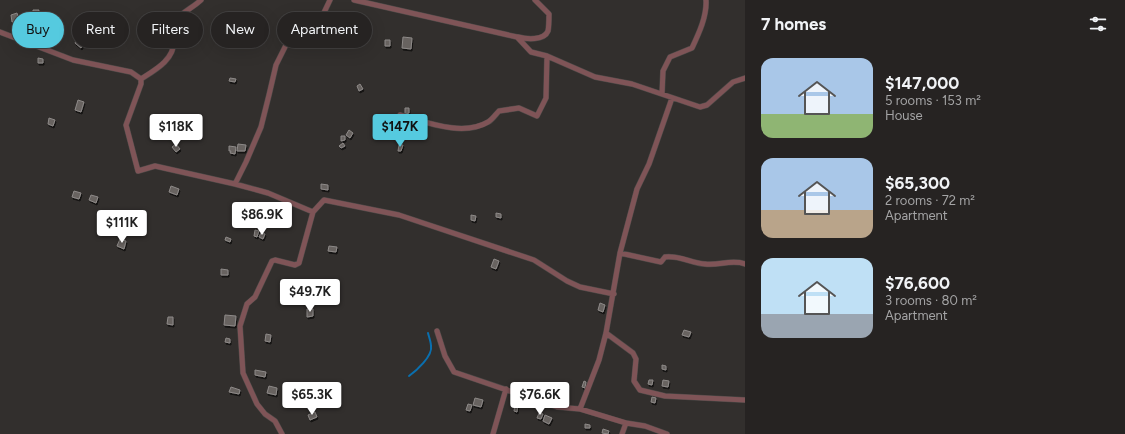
<!DOCTYPE html>
<meta charset="utf-8">
<style>
:root{--surface:#262322;--page:#2e2b2a;--text:#f1f3f6;--muted:#a4a4a5;--line:#424040;--accent:#55cadf}
body{margin:0;font-family:Figtree,sans-serif;background:var(--page);color:var(--text);height:100vh;display:flex;flex-direction:column;font-size:15px;white-space:nowrap}
*{box-sizing:border-box;margin:0}
p{font-size:13px;color:var(--muted)}
.icon{flex:none;width:22px;height:22px;fill:none;stroke:currentColor;stroke-width:2;stroke-linecap:round;stroke-linejoin:round}
.map{position:relative;flex:1;overflow:hidden}
.details{display:flex;flex-direction:column;background:var(--surface);width:380px}
.details>*{flex:none}
.top-card{position:absolute;left:12px;top:12px;width:380px;height:36px;display:flex;gap:8px}
.price{position:absolute;translate:-50% -34px;padding:0 9px;border-radius:4px;background:#fff;color:#222;font-size:13px;line-height:26px;filter:drop-shadow(0 1px 2px #0008)}
.price::after{content:'';position:absolute;left:50%;top:24px;width:12px;height:9px;margin-left:-6px;background:inherit;clip-path:polygon(0 0,100% 0,50% 100%)}
.price.current{background:var(--accent);color:#111}
ul{padding:0;list-style:none}
li{display:flex;align-items:center;gap:12px;height:100px;padding:0 16px}
li span{display:grid;place-items:center;flex:none;width:112px;height:80px;border-radius:12px;color:#555}
li>.icon{margin-inline-start:auto}
span .icon{width:48px;height:48px;fill:#fffc;stroke-width:1}
li b{font-size:17px}
h2{display:flex;justify-content:space-between;align-items:center;height:48px;padding:0 16px;font-size:17px}
.chip{padding:0 14px;border-radius:18px;background:var(--surface);box-shadow:0 4px 16px #0002,0 0 0 1px var(--line);font-size:14px;line-height:36px}
.chip.current{background:var(--accent);color:#111}
main{display:flex;flex:1;min-height:0}
.map>svg:first-child{display:block}
.lines{fill:none;stroke-linecap:round;stroke-linejoin:round}
.stream{stroke:#0a6fae;stroke-width:2}
.building{fill:#676361;stroke:#8e8a88;filter:url(#shadow)}
.minor-casing{stroke:#4d4a48;stroke-width:6}
.minor{stroke:#7f5457;stroke-width:5}
</style>
<main>
<div class="map">
<svg width="745" height="434" viewBox="0 0 745 434">
<defs>
<filter id="shadow"><feDropShadow dx="1" dy="2" stdDeviation="0" flood-color="#0009"/></filter>
</defs>
<rect width="100%" height="100%" fill="#322f2d"/>
<g class="lines">
<path class="stream" d="M409,376C416,371 433,356 431,346C431,342 429,337 428,333"/>
</g>
<path class="building" d="M33,10H39L38,15L33,14Z
M17,13L19,20L12,22L11,15Z
M80,31L85,34L82,39L77,36Z
M403,37L412,38L411,49L402,48Z
M78,38L84,43L81,48L75,43Z
M385,40H390V46H385Z
M38,58L43,59V63H38Z
M230,78L236,79L235,82L229,81Z
M360,84L363,89L359,91L357,86Z
M78,100L84,102L81,112L75,110Z
M405,108H409V113L405,114Z
M49,118L55,120L53,126L48,124Z
M349,130L353,133L350,138L346,135Z
M341,136H345V140L341,141Z
M343,143L345,146L341,148L339,146Z
M176,144L180,149L176,152L172,147Z
M238,144L246,145L245,151H237Z
M399,145H403L401,151H398Z
M229,146L236,147L235,154L230,153L231,151H229Z
M321,184L328,185V190L321,189Z
M171,186L179,189L177,195L169,192Z
M74,191L81,193L79,199L72,197Z
M91,195L98,197L96,203L89,200Z
M496,213L501,214V218L496,217Z
M471,215L476,216L475,221L471,220Z
M255,230L259,231L257,237L254,236Z
M261,233L265,234L263,239L259,237Z
M226,237L231,239L230,242L225,240Z
M120,239L126,241L124,249L117,246Z
M329,246L337,247L336,252L328,251Z
M494,259L499,261L496,269L491,267Z
M221,269L228,270V275H221Z
M600,303L605,305L603,312L598,310Z
M307,309H313V316L307,317Z
M225,315L236,316L235,326L224,325Z
M168,317H173V325L167,324Z
M684,330L691,332L689,337L682,335Z
M266,334L271,335L270,342L265,341Z
M226,338L230,339V343L225,342Z
M662,365L666,366V370L662,369Z
M255,370L266,372L265,377L255,375Z
M649,380H653L652,385L648,384Z
M663,380L669,381L668,387L662,386Z
M584,381L586,382L585,388L582,387Z
M269,386L277,388L276,395L267,393Z
M231,387L240,390L239,394L229,392Z
M555,391L561,393V397L554,396Z
M548,394L553,395L551,400L547,399Z
M652,397L656,398L655,403L651,402Z
M475,398L483,400L481,407L473,405Z
M468,404L472,405L470,411L466,410Z
M515,405H518L517,412L514,411Z
M315,412L317,417L310,420L308,415Z
M539,413L543,414L541,419L537,418Z
M545,415L552,418L549,424L543,421Z
M585,424L590,425V428H585Z
M603,429L609,431L608,434L602,433Z"/>
<g class="lines">
<g class="minor-casing">
<path id="minor" d="M354,0L517,37L531,52L547,56L595,77L632,84L700,107L707,105L733,82L745,78
M0,32L73,60L131,72L141,79V84L126,125L138,171L155,166L235,184L268,193L313,212
M518,37C526,39 544,41 548,31C549,26 549,19 549,14L535,0
M141,79C155,70 174,60 174,41C174,35 172,27 175,22C181,12 193,8 201,0
M662,94L663,71L670,57L692,48C699,33 707,16 706,0
M400,115C426,122 463,137 488,122C492,120 496,114 499,111L519,108L537,116L546,98L547,56
M235,184L246,162L261,127L269,95L276,65L289,39L314,30L320,21L330,0
M620,253L661,262L665,257C679,255 691,263 705,264C718,266 732,259 745,264
M437,331L445,356L454,372L557,407L580,409L626,423L645,426L667,434
M606,333L633,353L636,359L634,381L640,390L665,396L745,400
M580,409L599,360L606,333L620,253L637,189L649,164L672,98
M282,434L275,421L265,414L257,404L243,373L240,326L247,304L255,297L272,261L275,260L295,265L299,263L313,212L324,200L399,215L534,260L567,281L580,287L614,294
M493,434L506,389
M622,434L626,423"/>
</g>
<use href="#minor" class="minor"/>
</g>
</svg>
<b class="price" style="left:176px;top:148px">$118K</b>
<b class="price current" style="left:400px;top:148px">$147K</b>
<b class="price" style="left:262px;top:236px">$86.9K</b>
<b class="price" style="left:122px;top:244px">$111K</b>
<b class="price" style="left:310px;top:313px">$49.7K</b>
<b class="price" style="left:312px;top:416px">$65.3K</b>
<b class="price" style="left:540px;top:416px">$76.6K</b>
<div class="top-card">
<a class="chip current">Buy</a>
<a class="chip">Rent</a>
<a class="chip">Filters</a>
<a class="chip">New</a>
<a class="chip">Apartment</a>
</div>
</div>
<section class="details">
<h2>7 homes<svg class="icon" aria-label="filters" viewBox="0 0 24 24"><path d="M4 7h16M4 17h16"/><circle cx="9" cy="7" r="2"/><circle cx="15" cy="17" r="2"/></svg></h2>
<ul>
<li><span style="background:linear-gradient(#a9c7e8 70%,#8fb573 0)"><svg class="icon" aria-label="home" viewBox="0 0 24 24"><path d="M3 11l9-7 9 7M6 9v11h12V9"/></svg></span><div><b>$147,000</b><p>5 rooms · 153 m²</p><p>House</p></div></li>
<li><span style="background:linear-gradient(#a9c7e8 65%,#b9a48a 0)"><svg class="icon" aria-label="home" viewBox="0 0 24 24"><path d="M3 11l9-7 9 7M6 9v11h12V9"/></svg></span><div><b>$65,300</b><p>2 rooms · 72 m²</p><p>Apartment</p></div></li>
<li><span style="background:linear-gradient(#bfe0f5 70%,#9aa5b1 0)"><svg class="icon" aria-label="home" viewBox="0 0 24 24"><path d="M3 11l9-7 9 7M6 9v11h12V9"/></svg></span><div><b>$76,600</b><p>3 rooms · 80 m²</p><p>Apartment</p></div></li>
</ul>
</section>
</main>
